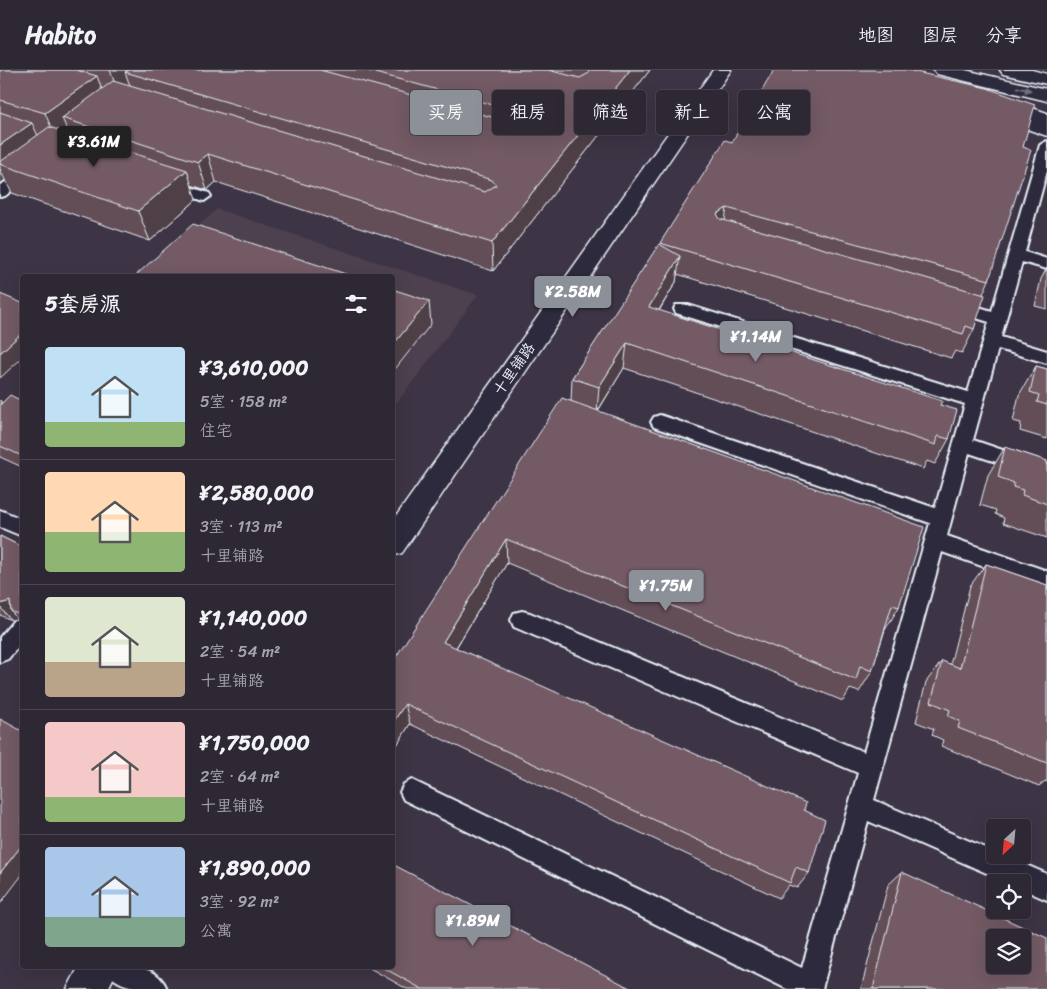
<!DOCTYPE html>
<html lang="zh">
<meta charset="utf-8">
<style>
:root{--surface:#2e2734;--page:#3a3340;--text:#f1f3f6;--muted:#a7a5ac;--line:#49444f;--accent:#8c9099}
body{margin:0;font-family:Sriracha,"LXGW WenKai TC",sans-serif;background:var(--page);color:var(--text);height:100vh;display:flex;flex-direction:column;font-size:19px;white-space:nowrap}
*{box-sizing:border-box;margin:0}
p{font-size:16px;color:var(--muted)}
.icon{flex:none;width:28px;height:28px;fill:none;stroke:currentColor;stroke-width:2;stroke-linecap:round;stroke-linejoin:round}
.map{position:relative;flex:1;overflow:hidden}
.sheet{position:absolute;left:20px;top:204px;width:375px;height:695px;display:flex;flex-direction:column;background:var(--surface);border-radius:5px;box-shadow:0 5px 20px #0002,0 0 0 1px var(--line)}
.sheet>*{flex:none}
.hud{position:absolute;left:410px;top:20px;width:475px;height:45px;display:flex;gap:10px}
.needle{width:32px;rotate:206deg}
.controls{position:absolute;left:986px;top:749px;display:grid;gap:10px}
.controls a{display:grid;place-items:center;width:45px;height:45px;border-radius:5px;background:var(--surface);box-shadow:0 5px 20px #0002,0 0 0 1px var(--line);font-size:25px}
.price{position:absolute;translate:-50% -42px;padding:0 11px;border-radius:5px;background:var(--accent);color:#fff;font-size:16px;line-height:32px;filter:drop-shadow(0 1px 2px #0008)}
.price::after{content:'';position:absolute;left:50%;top:30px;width:15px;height:11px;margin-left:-8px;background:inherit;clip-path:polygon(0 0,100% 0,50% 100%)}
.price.selected{background:#222;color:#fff}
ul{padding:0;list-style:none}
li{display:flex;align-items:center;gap:15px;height:125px;padding:0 25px}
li+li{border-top:1px solid var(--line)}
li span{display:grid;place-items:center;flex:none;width:140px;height:100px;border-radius:5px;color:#555}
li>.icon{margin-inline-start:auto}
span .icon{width:60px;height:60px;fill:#fffc;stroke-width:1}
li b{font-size:21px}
h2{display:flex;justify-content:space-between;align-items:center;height:60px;padding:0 25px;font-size:21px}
.pill{padding:0 18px;border-radius:5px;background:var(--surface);box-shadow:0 5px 20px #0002,0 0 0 1px var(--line);font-size:18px;line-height:45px}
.pill.selected{background:var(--accent);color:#fff}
header{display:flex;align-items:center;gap:30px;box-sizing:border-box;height:70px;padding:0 25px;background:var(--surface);border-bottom:1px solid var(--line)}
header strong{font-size:24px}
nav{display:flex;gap:28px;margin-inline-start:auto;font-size:18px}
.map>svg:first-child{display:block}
.built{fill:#4d3f4f}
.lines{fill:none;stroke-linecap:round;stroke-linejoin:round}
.service-casing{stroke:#e8f1f8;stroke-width:4}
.tertiary-casing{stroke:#e8f1f8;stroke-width:3}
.trunk-casing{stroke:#e8f1f8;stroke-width:3}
.service{fill:#2f2a3d;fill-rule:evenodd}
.tertiary{fill:#2f2a3d;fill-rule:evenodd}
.trunk{fill:#2f2a3d;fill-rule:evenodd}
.wall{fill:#634d57;stroke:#e8f1f8}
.shaded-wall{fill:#503f47;stroke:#e8f1f8}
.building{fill:#735a65;stroke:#e8f1f8;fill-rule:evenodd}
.oneway{fill:#70707e}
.labels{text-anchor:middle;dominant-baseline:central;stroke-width:4;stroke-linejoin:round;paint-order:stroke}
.street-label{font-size:15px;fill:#e8f1f8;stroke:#2f2a3d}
</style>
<header>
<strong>Habito</strong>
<nav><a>地图</a><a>图层</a><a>分享</a></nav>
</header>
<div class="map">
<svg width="1047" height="919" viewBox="0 0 1047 919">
<rect width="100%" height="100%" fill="#3d3445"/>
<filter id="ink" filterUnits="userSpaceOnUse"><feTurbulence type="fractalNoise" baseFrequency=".02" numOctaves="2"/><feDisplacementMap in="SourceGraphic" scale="10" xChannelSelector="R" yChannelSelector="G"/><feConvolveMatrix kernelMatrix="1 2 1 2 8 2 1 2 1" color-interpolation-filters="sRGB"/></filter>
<g filter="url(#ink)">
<path class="built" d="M217,139L478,225L393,338L392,206H142Z"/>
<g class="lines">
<g class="service-casing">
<path id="service" d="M1047,71V101L1025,182L1047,189V199L1022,192L1001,267L1047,281V293L998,279L973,370L1047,395V409L969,383L947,466L1047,501V519L942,482L874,730L995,782V785H1003L1047,804V830L1022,819V812H1007L868,751L822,919H787L404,730L400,722L404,714L412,710L420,714L802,898L858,703L514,557L511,550L514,543L522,541L530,543L864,682L930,453L654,357L651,352L654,347L660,345L935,438L965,334L676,243L674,239L676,235H688L968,322L989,252L947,239L945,235L947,231L953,229L992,241L1040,75Z
M30,96L35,97L37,100L35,103L5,126L0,127V116L25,97Z
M168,110L209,123L211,126L204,131L163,117L161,114Z
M0,440L22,449V466L0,457Z
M22,548V572L8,589L0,592V567L14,550Z
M103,896C127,896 157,893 167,919C144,919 114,919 103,896Z"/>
</g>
<g class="tertiary-casing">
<path id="tertiary" d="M713,0H731L402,483L392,486V452Z
M934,0H965L1047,19V31L937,4Z
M994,35L1047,54V66L987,45L985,41L987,37Z
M79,896H119L108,919H67Z"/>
</g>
<g class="trunk-casing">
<path id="trunk" d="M1000,0H1032L1047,4V14L1003,4Z
M997,26L1047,43V55L990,36L988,32L990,28Z"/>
</g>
<use href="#service" class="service"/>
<use href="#tertiary" class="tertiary"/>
<use href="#trunk" class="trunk"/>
</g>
<path class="wall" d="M0,0H650L493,201L216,112L207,120L191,115L196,130L150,171L12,123L5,110L0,114Z
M732,72L1023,77L989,210L983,224L974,259L962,283L955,281L951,288L677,204L676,212L659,241L940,335L949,369L935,394L927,391L923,399L624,298L598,341L899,537L885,560L872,601L859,622L850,619L843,631L507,493L456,578L804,740L809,803L797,818L789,815L779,828L410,654L392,683V593L571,331L572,308L660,174Z
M1047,198V239L1035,236L1041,209Z
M1036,296L1047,299V369L1020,361L1021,353L1013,351L1019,325Z
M0,330L2,333L22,331V397L0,387Z
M1005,377L1047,391V468L1003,453L1004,448L995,444L996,440L980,435L988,405Z
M0,466L22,477V555L17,549L11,550L0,545Z
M986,494L1047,515V712L1045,711L1039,716L941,676L943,670L932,665L934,659L916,652L926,612L942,591L950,595L970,516Z
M902,802L1047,919H861L888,815Z
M366,896H392L632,919H407Z"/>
<path class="shaded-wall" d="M110,0H153L125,2L130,16L119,25Z
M630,0H650L493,201L492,173Z
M97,6L107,34L62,48L68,62L57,71L45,43Z
M32,53L45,81L0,94V75Z
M208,84L216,112L207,120L198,92Z
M0,99L5,110L0,114Z
M187,100L196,130L150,171L138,141Z
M727,138L723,162L717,144Z
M680,186L676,212L645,263L649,237Z
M429,231L431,254L392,303V276Z
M22,263V288L0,308V283Z
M627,273L624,298L597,342L599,317Z
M506,469L507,493L446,594L443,572Z
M10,531L11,541L17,549L11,550L0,537V534Z
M405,634L410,654L392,683V654Z
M22,775V805L0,834V803Z"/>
<path class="building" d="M0,0H76L97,6L45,43L0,30Z
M129,0H320L525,56L531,57L538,53L537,47L365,0H548L580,8L589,3L588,0H630L492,173L208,84L198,92L62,48L113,11L485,122L496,115L492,110L125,2Z
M774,0H907L987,18L1035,35L1023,77L1031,80L989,210L727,138L717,144L720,149L985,225L974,259L966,256L963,264L660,173L725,70L732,72Z
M0,42L32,53L0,75Z
M49,57L187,100L138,141L0,94V92Z
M193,154L352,206H135Z
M659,174L680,186L649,237L942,331L940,335L957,340L949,369L938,366L936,375L627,273L599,317L572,308Z
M392,219L429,231L392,276Z
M0,224L22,233V263L0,283Z
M1036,296L1047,299V335L1037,332L1039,325L1030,322Z
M10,325L22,331V386L0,376V335Z
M562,328L924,457L899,537L892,535L872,601L860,596L856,610L506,469L443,572L806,733L804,740L825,750L809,803L796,797L790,813L405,634L392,654V593Z
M1005,377L1047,391V434L1022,425L1023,420L1013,417L1014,413L998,407Z
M0,466L22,477V550L20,548L22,546L11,541L10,531L0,534Z
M986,494L1047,515V693L958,658L960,651L948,646L950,640L931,632L942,591L960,598Z
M0,649L22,661V775L0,803Z
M392,794L632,919H422L380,896H392Z
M902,802L1047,868V919H873ZM995,868H1022V895H995Z"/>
<defs><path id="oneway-solid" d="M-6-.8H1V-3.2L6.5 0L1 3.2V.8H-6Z" transform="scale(1.25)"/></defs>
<use class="oneway" href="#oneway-solid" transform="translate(1024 19) rotate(13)"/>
</g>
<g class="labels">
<g class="street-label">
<text transform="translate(514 299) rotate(-55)">十里铺路</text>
</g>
</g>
</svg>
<div class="controls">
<a><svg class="needle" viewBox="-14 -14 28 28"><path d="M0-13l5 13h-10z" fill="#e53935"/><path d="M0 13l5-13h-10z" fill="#a7a5ac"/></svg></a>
<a><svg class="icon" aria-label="locate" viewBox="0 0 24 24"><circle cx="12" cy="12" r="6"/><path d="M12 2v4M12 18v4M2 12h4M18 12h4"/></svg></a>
<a><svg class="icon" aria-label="layers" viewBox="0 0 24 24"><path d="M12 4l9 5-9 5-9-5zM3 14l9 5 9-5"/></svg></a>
</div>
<b class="price selected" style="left:94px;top:98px">¥3.61M</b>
<b class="price" style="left:573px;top:248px">¥2.58M</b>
<b class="price" style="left:756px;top:293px">¥1.14M</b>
<b class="price" style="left:666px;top:542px">¥1.75M</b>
<b class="price" style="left:473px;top:877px">¥1.89M</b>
<div class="hud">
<a class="pill selected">买房</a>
<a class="pill">租房</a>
<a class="pill">筛选</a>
<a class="pill">新上</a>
<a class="pill">公寓</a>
</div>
<section class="sheet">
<h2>5套房源<svg class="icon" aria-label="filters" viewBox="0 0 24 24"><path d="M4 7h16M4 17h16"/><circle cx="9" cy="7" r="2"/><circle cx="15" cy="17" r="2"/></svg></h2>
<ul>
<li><span style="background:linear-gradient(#bfe0f5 75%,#8fb573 0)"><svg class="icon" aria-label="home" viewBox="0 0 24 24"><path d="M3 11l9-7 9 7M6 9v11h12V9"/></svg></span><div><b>¥3,610,000</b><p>5室 · 158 m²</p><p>住宅</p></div></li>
<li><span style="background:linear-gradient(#ffd9b3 60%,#8fb573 0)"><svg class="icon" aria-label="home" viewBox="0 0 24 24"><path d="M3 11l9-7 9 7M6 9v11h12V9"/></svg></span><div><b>¥2,580,000</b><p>3室 · 113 m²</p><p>十里铺路</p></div></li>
<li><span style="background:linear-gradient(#dfe7d0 65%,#b9a48a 0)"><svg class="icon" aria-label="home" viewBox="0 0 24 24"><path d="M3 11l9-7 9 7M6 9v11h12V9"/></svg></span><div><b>¥1,140,000</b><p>2室 · 54 m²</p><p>十里铺路</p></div></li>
<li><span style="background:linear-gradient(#f6c9c9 75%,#8fb573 0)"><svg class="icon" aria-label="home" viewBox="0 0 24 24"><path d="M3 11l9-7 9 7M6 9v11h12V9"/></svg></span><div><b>¥1,750,000</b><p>2室 · 64 m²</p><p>十里铺路</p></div></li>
<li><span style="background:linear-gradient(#a9c7e8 70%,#7fa58c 0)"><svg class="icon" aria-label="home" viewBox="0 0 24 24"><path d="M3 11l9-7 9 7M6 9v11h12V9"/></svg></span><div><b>¥1,890,000</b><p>3室 · 92 m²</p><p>公寓</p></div></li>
</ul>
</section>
</div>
